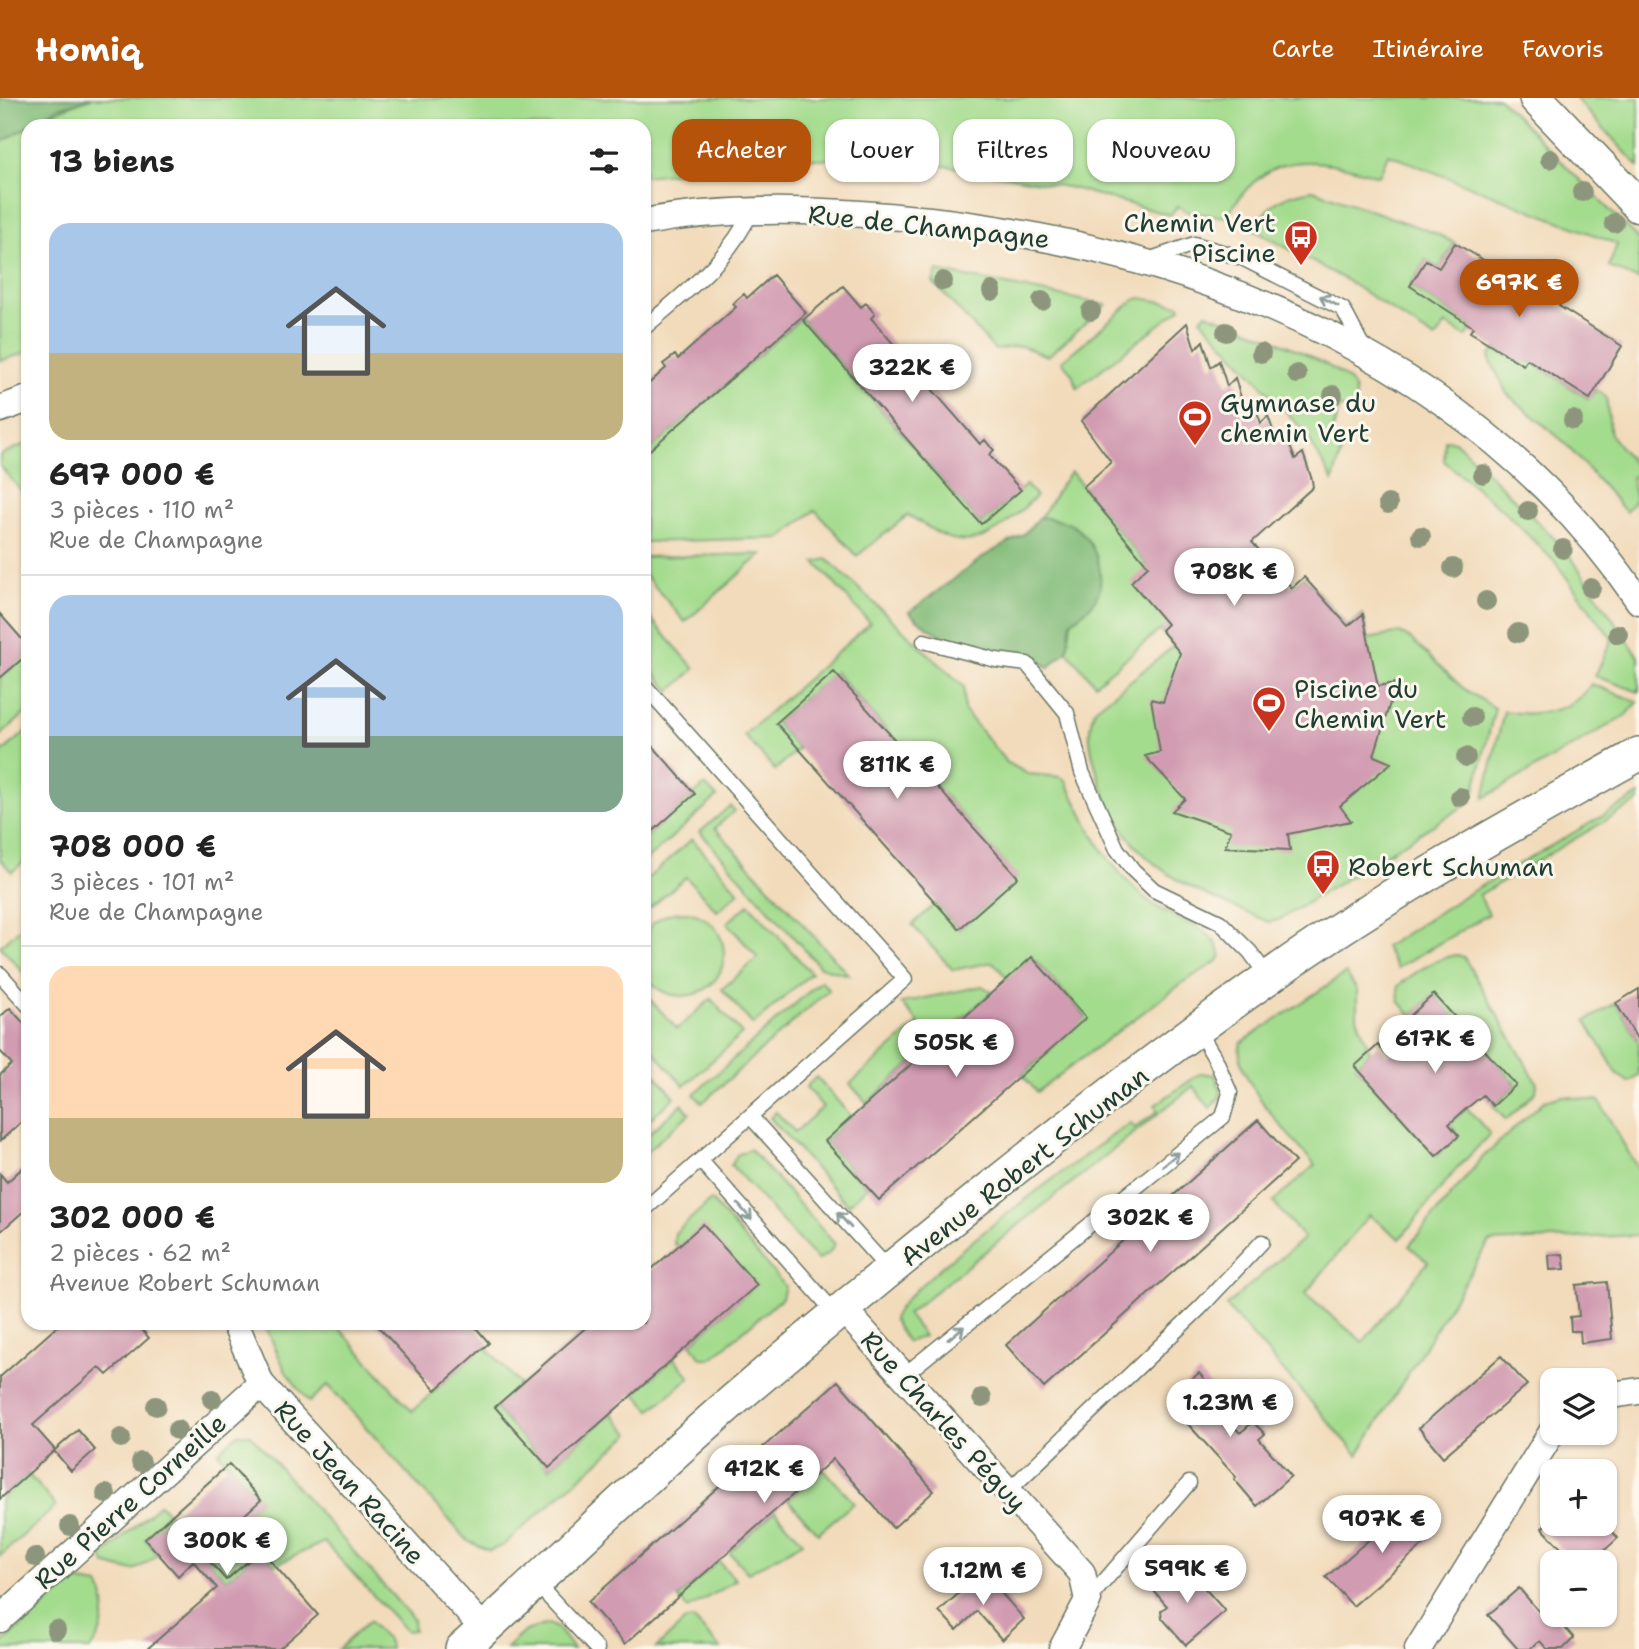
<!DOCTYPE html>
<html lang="fr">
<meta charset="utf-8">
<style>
:root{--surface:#fff;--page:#f6f6f6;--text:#222;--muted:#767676;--line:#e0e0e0;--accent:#b45309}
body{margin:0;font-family:"Shantell Sans",sans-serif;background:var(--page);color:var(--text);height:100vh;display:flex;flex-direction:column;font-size:26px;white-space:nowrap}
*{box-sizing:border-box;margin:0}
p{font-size:23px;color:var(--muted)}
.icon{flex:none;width:38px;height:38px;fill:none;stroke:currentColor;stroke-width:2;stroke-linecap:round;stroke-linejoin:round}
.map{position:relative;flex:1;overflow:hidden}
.drawer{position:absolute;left:21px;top:21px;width:630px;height:1211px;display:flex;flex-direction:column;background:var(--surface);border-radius:21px;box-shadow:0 2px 5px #0004}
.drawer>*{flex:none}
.banner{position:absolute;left:672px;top:21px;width:665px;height:63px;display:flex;gap:14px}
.controls{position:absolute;left:1540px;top:1270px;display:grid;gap:14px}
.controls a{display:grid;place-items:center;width:77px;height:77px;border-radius:14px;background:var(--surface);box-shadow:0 2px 5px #0004;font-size:35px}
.price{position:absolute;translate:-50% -60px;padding:0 16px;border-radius:24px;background:#fff;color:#222;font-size:23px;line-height:46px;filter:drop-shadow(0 2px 4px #0008)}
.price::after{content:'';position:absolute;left:50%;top:42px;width:21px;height:16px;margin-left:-10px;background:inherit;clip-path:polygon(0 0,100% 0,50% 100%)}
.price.selected{background:var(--accent);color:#fff}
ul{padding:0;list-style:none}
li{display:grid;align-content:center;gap:14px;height:371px;padding:0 28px}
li+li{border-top:2px solid var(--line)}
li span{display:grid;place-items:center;height:217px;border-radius:21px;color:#555}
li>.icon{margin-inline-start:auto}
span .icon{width:126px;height:126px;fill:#fffc;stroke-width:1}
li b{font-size:30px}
h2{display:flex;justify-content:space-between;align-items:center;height:84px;padding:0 28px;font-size:30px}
.pill{padding:0 24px;border-radius:21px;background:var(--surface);box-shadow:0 2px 5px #0004;font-size:24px;line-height:63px}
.pill.selected{background:var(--accent);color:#fff}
header{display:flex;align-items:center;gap:42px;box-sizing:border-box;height:98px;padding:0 35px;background:var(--accent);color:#fff}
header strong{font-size:33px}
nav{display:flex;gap:38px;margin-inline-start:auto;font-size:24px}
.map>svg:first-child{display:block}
.green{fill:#a4dc8e;stroke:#628c61;stroke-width:2}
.forest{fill:#83bc79;stroke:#517c56;stroke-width:2}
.building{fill:#d19bb1}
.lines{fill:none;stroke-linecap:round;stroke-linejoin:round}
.service-casing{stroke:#697463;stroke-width:17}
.minor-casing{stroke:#697463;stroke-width:29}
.tertiary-casing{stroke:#697463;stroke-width:36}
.service{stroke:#fff;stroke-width:14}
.minor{stroke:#fff;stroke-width:26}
.tertiary{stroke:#fff;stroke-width:33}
.tree{fill:#8d967b}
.oneway{stroke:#8f9e9a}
.labels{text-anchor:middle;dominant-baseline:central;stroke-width:6;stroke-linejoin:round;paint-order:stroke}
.poi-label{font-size:26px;fill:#1f3d34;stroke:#fbf7ec;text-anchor:start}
.street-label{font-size:26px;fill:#1f3d34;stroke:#fbf7ec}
</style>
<header>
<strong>Homiq</strong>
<nav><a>Carte</a><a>Itinéraire</a><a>Favoris</a></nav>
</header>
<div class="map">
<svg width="1639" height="1551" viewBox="0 0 1639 1551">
<rect width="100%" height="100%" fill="#fbf7ec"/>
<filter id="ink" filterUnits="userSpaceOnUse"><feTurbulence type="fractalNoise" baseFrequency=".0143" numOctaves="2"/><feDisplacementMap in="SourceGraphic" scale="14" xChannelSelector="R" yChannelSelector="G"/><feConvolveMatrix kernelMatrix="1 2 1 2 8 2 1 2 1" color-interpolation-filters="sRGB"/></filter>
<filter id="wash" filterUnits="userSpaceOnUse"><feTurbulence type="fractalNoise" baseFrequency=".00686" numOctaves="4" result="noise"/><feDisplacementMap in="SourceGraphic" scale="28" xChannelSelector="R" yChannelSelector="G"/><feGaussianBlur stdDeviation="1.57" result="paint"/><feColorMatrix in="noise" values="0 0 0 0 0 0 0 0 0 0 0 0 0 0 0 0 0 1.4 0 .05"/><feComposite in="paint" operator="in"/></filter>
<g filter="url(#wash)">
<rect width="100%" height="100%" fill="#f2dbbb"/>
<path class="green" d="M91,0H1499L1639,142V182L1609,169L1617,146L1388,56L1379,78C1313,58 1265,50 1227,119L1188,114L1178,108L1170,117L1072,90L961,70L910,64L763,59L761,66L644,78V28H28V254L0,263V45C30,27 58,11 91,0Z
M1575,0H1639V69Z
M1313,92L1435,135L1455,145L1439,170L1426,162L1410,188L1473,229L1466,239L1446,226L1435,241L1348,183L1254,132C1269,104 1282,97 1313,92Z
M937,173L1106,207L1048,258L1021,248L995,252L933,184Z
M1141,200L1180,207L1181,210L1077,290L1072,276L1062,263L1134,202Z
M1206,215C1236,226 1336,263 1352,287C1358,295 1356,304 1354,313L1340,309L1328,347L1342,351L1333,383L1304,333L1201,221Z
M801,220L981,426L1026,387L1036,398C1016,417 988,448 957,442C941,440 923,425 908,417L857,458L815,412L781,440L644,444V357Z
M1496,250L1522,266L1527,261L1589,301L1596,292L1606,298L1611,337L1639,373L1631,380L1636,401L1626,414L1563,343L1507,296L1489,259Z
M1445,342L1455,343L1566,452L1639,559V594L1595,578L1612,541L1555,464L1505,414L1444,363Z
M28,345V401L0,368V357Z
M1071,374L1148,468L1217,473L1252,444L1291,490L1304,479L1348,528L1363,516L1368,541L1400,535L1411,541L1464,591L1495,610L1472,703L1279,822L1269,824C1186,789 1124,769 1097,673C1090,650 1086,633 1095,611L1174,548L1160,532L1095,586L1067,553L1071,524L1079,516L1040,419C1053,405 1057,388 1071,374Z
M762,456L685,524L644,476V459Z
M827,461L964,589V612L1006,664L1028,676L1061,679L1066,683C1090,733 1107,770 1151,805C1173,822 1215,827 1221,858L1218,863L1185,883L1037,994L1022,977L1086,919L1032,859L1008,881L993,864L953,872L912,827L936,805L959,831L1017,779L835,574L776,625L798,651L775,672L744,637L870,525L815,464Z
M644,513L695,571L670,593L644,563Z
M28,556V613L0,638V580Z
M1591,586L1638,604L1626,617L1484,700L1504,613C1535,619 1573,615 1591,586Z
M28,632V760L12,774L0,761V656Z
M705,687L717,699L644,764V741Z
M1639,697V703L1479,797L1489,816L1397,870L1385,849L1464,798Z
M730,708L734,713L715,730L849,877L820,869L700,734Z
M692,741L739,794L717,813L686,779L649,811L644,806V784Z
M749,806L811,875L753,927L722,891L758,860L727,825Z
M640 856a42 42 0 1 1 84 0a42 42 0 1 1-84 0Z
M28,824V880L0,848Z
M1457,857L1464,859L1537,985L1536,994L1506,1022L1493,1008L1516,987L1434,897L1411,917L1399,903L1398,888C1415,874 1435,860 1457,857Z
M1346,875L1357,892V919L1370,954L1356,968L1436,1058L1459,1038L1449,1026L1467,1010L1490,1036L1454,1074L1400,1141L1369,1117L1305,1196L1363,1244L1428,1164L1409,1148L1483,1059L1544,1003L1562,998L1599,1003L1639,1073V1137L1489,1144L1358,1357L1226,1208L1304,1140L1273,1104L1315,1067C1295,1044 1229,976 1241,945Z
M821,883L829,892L702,1005L694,996Z
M982,888L992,894L867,1005L850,986L919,925L901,905Z
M647,898L677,931L711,901L742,936L684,988L644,942V901Z
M1616,905L1639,944V978L1629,984L1618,977L1586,923Z
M644,964L675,999L644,1026Z
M1201,975L1215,977L1221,993L1220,999L1210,1010L1193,988L907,1216L924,1238L907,1244L893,1222C896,1192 1095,1050 1130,1025L1135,1030L1158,1013L1155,1007Z
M816,979L852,1019L825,1043L867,1089L848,1107L770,1020L776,1014L795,1034L823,1009L806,989Z
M682,1006L690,1015L644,1056V1040Z
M750,1051L835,1146L829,1155L817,1162L731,1067L737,1057Z
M711,1102L785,1188L782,1200L712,1260H701L691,1245L756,1187L674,1146L675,1135Z
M264,1225H335L412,1313L485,1248L520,1287L495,1310L549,1370L612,1315L630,1336L502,1448L489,1453L468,1443L328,1287L309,1304L286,1274Z
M674,1260L690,1279L651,1312L635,1295Z
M238,1336H250L413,1521L414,1532L406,1533L324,1444L275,1467L261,1452L226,1482L202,1455L260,1402L218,1354Z
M823,1370L854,1405L818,1435L788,1402Z
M28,1376L56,1408L0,1458V1401Z
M160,1406L171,1418L145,1441L158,1456C136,1474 132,1476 105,1466L102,1458Z
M775,1413L803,1444L748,1475L729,1454Z
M718,1463L736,1482L688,1511L678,1500Z
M73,1483L99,1487C109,1504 104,1537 90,1551H0V1547Z
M693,1521L721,1551L656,1550L686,1522Z
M369,1523L389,1544L390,1551H338Z
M548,1526L557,1530L573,1551H505L525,1533Z"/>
<path class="forest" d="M0,0H91L59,10L0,45Z
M1040,419C1050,421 1063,422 1072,427C1095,441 1111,482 1092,506C1087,513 1077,518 1071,524L1067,553L1048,570L1037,558C994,560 940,545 909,514L986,457L1024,436Z"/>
<g id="blocks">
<path class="building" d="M1455,145L1507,176L1510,171L1562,203L1559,208L1622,248L1590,301L1527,261L1523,267L1477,238L1470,234L1473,229L1410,188L1426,162L1439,170Z
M773,177L806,215L644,357V290L666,270L663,266L675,257L678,261L736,209L733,206L738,201L744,196L747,200Z
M843,188L861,209L866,205L875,216L871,220L921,278L925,274L935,285L930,289L980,346L985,342L989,347L994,352L989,357L1021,392L981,426L803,222Z
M1187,225L1195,251L1203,243L1211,269L1219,263L1227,288L1235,280L1243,306L1252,300L1261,325L1268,318L1277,343L1286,338L1295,361L1303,355L1312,382L1313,389L1252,444L1292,490L1304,479L1348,528L1363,516L1378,588L1396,585L1374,658L1391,665L1340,708L1351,723L1288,736L1290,752L1225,749L1231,733L1172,713L1185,701L1145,658L1160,654L1151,601L1163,604L1180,555L1161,532L1167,526L1131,484L1148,468L1083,389L1111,364L1081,323Z
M0,516L28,548V556L0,580Z
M834,574L1018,779L959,831L776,625Z
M644,638L695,696L644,741Z
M1032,859L1086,920L879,1102L825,1043Z
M1639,891V944L1616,905Z
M1434,896L1516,987L1493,1008L1483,997L1467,1010L1449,1026L1459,1038L1436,1058L1355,968L1378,947L1387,958L1421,928L1411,917Z
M10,910L28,930V1018L0,1043V977L12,966L0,953V919Z
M1258,1022L1295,1064L1044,1290L1006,1247Z
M28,1065V1115L25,1112L0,1134V1076L7,1084Z
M703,1126L757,1187L549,1370L495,1309L591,1225H644V1178Z
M1563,1156L1565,1171L1550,1172L1549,1157Z
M1607,1184L1612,1241L1581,1245L1580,1233H1571L1570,1219L1579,1218L1576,1187Z
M61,1225H136L149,1240L107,1277L99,1269L33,1327L55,1352L78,1332L95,1352L71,1373L54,1353L0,1401V1279Z
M375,1225H472L489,1245L436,1292Z
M1501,1258L1527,1287L1443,1359L1419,1330Z
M1199,1275L1239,1321L1233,1327L1240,1335L1253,1324L1265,1336L1259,1341L1291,1378L1257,1408L1234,1381L1236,1379L1167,1303Z
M838,1283L934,1393L893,1430L833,1361L625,1546L588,1504Z
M229,1366L261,1402L202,1455L226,1482L261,1452L318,1517L279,1551H147L217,1490L193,1463L178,1478L145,1441Z
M1411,1405L1437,1435L1353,1508L1326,1479Z
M1552,1421V1426H1606L1618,1440L1591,1465H1575L1542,1430Z
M1183,1466L1225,1513L1186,1547L1162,1520L1161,1513L1167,1508L1154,1493Z
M983,1474L1024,1521L1002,1542L977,1513L957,1532L939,1513Z
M1519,1490L1540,1515L1546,1509L1574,1540L1563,1551H1547L1540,1543L1529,1551H1518L1488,1517Z"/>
</g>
</g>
<g filter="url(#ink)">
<use href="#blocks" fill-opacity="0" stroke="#697463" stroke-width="2"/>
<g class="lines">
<g class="service-casing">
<path id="service" d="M1145,163L1194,146L1242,160L1343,211L1365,253
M644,230C685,194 729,163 752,112
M924,543L996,562L1027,566L1067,615L1082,674L1117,751L1133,772L1154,792L1220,824L1250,854L1269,880
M644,587L905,881L644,1112
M0,876L28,907
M750,1018L890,1173
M700,1062L836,1216
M903,1278L1223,1019L1230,995L1216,962L1198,932
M1008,1393L1200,1210L1262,1144
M536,1485L597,1551
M1088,1502L1189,1385"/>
</g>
<g class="minor-casing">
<path id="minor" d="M644,124C738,107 835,112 930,122C1206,154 1478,266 1639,503
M0,311L28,301
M844,1212L1082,1475L1088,1502L1062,1551
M235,1225L261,1286L484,1531
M1605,1298L1639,1293
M0,1521L261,1286
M1418,1551L1552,1334"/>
</g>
<g class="tertiary-casing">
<path id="tertiary" d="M1536,0L1639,108
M462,1551C556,1467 646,1377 742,1295C913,1151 1087,1008 1269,879C1386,796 1513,726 1639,656"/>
</g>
<use href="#service" class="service"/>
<use href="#minor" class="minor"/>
<use href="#tertiary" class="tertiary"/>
</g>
<g class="tree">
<circle cx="1550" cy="61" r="10"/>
<circle cx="1582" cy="94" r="10"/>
<circle cx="1614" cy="125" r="10"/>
<circle cx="943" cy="183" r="10"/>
<circle cx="992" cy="193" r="10"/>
<circle cx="1042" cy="203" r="10"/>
<circle cx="1091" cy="213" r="10"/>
<circle cx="1226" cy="234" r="10"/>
<circle cx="1261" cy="255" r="10"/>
<circle cx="1297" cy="276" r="10"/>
<circle cx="1333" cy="297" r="10"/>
<circle cx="1573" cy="322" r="10"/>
<circle cx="1483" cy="376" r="10"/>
<circle cx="1388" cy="406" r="10"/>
<circle cx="1528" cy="413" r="10"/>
<circle cx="1421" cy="438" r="10"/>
<circle cx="1563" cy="451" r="10"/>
<circle cx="1453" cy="470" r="10"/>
<circle cx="1591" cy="490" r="10"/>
<circle cx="1486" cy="503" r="10"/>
<circle cx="1518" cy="535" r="10"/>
<circle cx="1618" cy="536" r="10"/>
<circle cx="1472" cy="619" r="10"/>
<circle cx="1466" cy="659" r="10"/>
<circle cx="1460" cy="699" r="10"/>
<circle cx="982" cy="1300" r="10"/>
<circle cx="212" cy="1301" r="10"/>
<circle cx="156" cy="1308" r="10"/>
<circle cx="177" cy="1332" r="10"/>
<circle cx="121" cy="1340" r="10"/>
<circle cx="141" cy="1364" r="10"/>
<circle cx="106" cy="1396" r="10"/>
<circle cx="70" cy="1428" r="10"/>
<circle cx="35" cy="1459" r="10"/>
<circle cx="56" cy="1532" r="10"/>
</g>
<defs><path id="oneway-shaft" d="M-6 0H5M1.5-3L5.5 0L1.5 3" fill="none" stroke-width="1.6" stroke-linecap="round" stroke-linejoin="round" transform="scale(1.75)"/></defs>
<g class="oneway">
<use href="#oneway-shaft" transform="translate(1329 203) rotate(-152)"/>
<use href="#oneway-shaft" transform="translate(1171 1061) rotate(-39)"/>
<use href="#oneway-shaft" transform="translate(745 1114) rotate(49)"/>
<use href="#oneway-shaft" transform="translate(844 1122) rotate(-132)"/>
<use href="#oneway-shaft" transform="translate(956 1235) rotate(-39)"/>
</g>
</g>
<defs>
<g id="bus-pin" transform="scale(1.75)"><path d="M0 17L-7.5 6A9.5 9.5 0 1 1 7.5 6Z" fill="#c8321e" stroke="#fbf7ec"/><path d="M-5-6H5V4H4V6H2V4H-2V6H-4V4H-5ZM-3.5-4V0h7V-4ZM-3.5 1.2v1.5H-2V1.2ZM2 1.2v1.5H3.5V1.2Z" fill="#fff"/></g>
<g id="stadium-pin" transform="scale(1.75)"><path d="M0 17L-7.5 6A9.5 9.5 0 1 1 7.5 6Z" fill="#c8321e" stroke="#fbf7ec"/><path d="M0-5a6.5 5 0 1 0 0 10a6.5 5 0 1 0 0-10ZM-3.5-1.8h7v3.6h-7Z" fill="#fff"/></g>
</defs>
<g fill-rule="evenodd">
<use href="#bus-pin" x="1301" y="139"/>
<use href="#stadium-pin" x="1195" y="319"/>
<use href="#stadium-pin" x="1269" y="605"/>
<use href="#bus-pin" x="1323" y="768"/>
</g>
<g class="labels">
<g class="poi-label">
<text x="1276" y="124" text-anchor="end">Chemin Vert<tspan x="1276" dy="30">Piscine</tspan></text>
<text x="1220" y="304">Gymnase du<tspan x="1220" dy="30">chemin Vert</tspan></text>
<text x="1294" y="590">Piscine du<tspan x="1294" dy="30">Chemin Vert</tspan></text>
<text x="1348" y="768">Robert Schuman</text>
</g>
<g class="street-label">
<text transform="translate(929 128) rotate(6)">Rue de Champagne</text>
<text transform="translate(1024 1068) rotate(-38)">Avenue Robert Schuman</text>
<text transform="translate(944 1323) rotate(48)">Rue Charles Péguy</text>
<text transform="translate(350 1384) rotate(48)">Rue Jean Racine</text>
<text transform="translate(130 1403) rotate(-42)">Rue Pierre Corneille</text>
</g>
</g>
</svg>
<div class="controls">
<a><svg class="icon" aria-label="layers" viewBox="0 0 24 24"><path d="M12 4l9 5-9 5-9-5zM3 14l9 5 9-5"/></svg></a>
<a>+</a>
<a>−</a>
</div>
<b class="price selected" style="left:1519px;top:221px">697K €</b>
<b class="price" style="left:912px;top:306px">322K €</b>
<b class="price" style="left:1234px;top:510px">708K €</b>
<b class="price" style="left:897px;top:703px">811K €</b>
<b class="price" style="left:1435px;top:977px">617K €</b>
<b class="price" style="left:956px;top:981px">505K €</b>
<b class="price" style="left:1150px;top:1156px">302K €</b>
<b class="price" style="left:1230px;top:1341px">1.23M €</b>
<b class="price" style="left:764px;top:1407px">412K €</b>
<b class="price" style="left:1382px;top:1457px">907K €</b>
<b class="price" style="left:227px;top:1479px">300K €</b>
<b class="price" style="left:1187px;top:1507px">599K €</b>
<b class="price" style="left:983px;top:1509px">1.12M €</b>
<div class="banner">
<a class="pill selected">Acheter</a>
<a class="pill">Louer</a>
<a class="pill">Filtres</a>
<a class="pill">Nouveau</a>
</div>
<section class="drawer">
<h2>13 biens<svg class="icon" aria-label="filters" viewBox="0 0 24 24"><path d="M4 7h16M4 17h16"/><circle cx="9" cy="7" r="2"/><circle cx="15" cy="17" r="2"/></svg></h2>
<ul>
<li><span style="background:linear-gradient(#a9c7e8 60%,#c2b280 0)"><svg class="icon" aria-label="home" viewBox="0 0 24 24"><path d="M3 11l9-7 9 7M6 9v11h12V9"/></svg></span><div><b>697 000 €</b><p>3 pièces · 110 m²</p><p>Rue de Champagne</p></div></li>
<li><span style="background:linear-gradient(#a9c7e8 65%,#7fa58c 0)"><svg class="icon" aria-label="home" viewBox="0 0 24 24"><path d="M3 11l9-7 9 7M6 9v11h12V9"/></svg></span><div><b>708 000 €</b><p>3 pièces · 101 m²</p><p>Rue de Champagne</p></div></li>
<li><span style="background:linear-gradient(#ffd9b3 70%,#c2b280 0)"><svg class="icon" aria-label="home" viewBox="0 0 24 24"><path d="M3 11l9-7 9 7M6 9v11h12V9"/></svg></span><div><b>302 000 €</b><p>2 pièces · 62 m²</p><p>Avenue Robert Schuman</p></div></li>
</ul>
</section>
</div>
